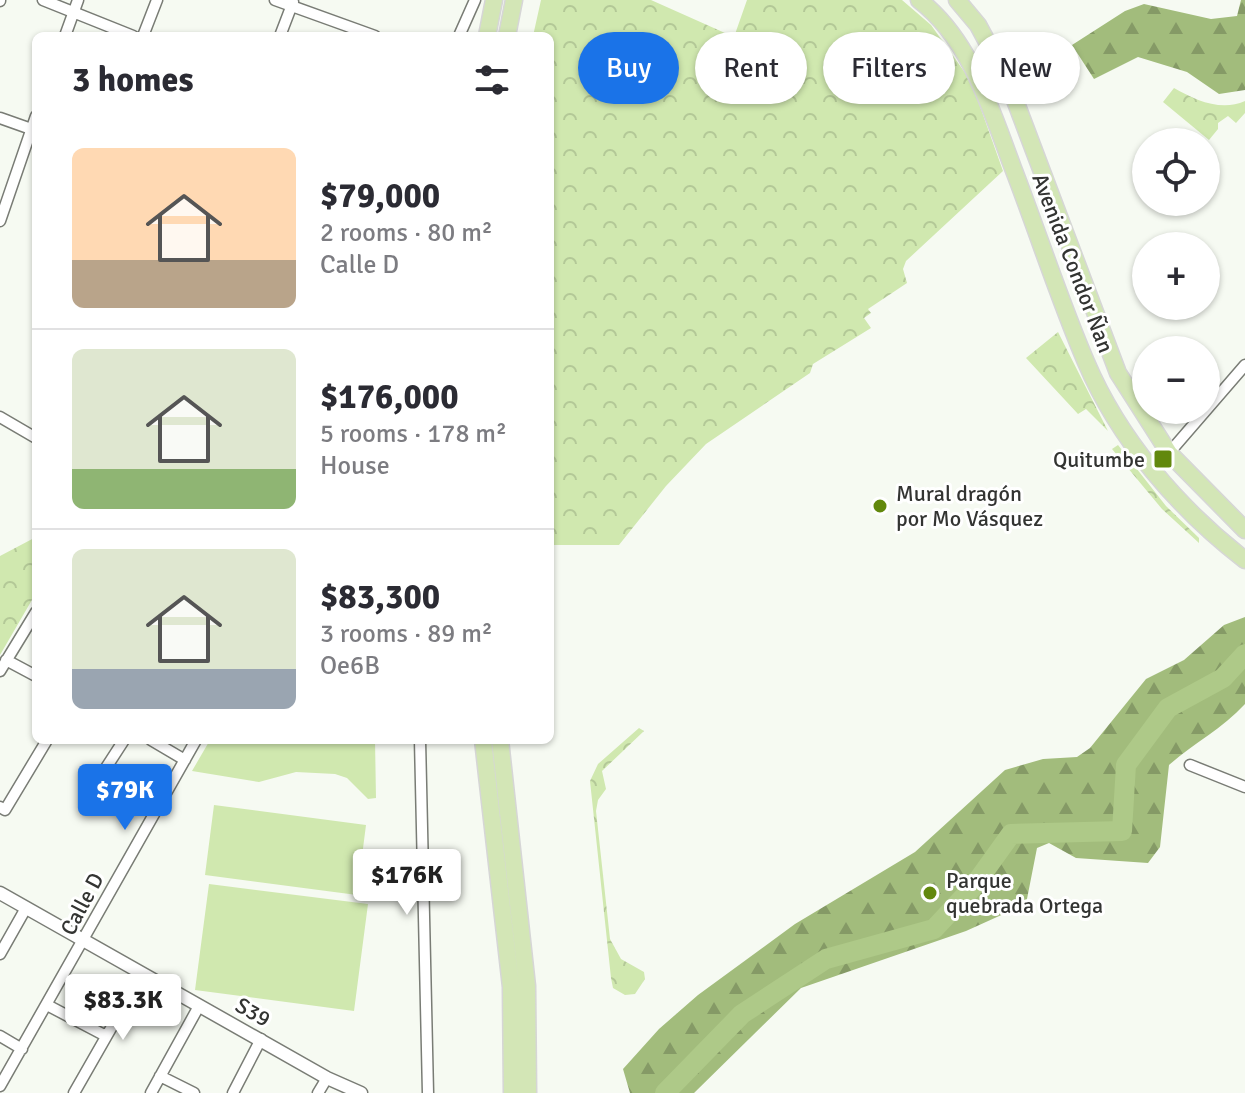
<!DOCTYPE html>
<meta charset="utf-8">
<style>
:root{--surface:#fff;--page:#f7f7f7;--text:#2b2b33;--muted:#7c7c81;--line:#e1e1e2;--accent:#1a73e8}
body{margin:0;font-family:Signika,sans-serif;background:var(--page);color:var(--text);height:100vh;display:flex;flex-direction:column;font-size:30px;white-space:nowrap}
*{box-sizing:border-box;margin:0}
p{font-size:26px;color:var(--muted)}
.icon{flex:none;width:44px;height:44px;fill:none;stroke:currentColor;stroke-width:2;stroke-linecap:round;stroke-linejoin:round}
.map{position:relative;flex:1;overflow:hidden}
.side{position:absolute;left:32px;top:32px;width:522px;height:712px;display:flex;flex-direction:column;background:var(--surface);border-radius:12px;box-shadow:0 2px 6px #0004}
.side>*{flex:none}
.hud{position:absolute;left:578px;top:32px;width:546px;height:72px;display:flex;gap:16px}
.buttons{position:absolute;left:1132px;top:128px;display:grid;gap:16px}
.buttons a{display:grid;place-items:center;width:88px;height:88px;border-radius:50%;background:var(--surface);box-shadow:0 2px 6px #0004;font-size:40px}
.price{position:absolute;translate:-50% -68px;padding:0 18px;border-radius:8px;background:#fff;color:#222;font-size:26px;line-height:52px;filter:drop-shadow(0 2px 4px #0008)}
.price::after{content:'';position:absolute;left:50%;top:48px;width:24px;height:18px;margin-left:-12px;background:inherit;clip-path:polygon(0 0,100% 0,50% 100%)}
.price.on{background:var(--accent);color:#fff}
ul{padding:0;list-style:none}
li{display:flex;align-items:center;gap:24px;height:200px;padding:0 40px}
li+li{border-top:2px solid var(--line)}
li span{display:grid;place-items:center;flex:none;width:224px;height:160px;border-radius:12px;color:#555}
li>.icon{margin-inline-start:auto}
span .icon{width:96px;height:96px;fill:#fffc;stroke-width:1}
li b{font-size:34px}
h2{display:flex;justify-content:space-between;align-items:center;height:96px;padding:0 40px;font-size:34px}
.tag{padding:0 28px;border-radius:36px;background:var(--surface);box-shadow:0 2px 6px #0004;font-size:28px;line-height:72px}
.tag.on{background:var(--accent);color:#fff}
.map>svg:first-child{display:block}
.grass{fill:#d0e8af}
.forest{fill:url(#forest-firs)}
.park{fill:url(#park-crowns)}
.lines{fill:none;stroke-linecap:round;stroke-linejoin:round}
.river{stroke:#aec988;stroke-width:20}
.minor-casing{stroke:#797c75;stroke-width:13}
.tertiary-casing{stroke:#797c75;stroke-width:15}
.primary-casing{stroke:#d6d6d6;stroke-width:19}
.minor{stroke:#fff;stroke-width:10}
.tertiary{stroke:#fff;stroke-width:12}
.primary{stroke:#d3e6b6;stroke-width:16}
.poi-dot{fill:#62880d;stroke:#fff;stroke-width:3}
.labels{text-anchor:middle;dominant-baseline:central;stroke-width:6;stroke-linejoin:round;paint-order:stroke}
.street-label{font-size:22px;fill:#333432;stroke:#fff}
.poi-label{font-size:22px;fill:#333432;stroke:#fff;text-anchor:start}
</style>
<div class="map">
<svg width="1245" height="1093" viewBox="0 0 1245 1093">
<defs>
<pattern id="forest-firs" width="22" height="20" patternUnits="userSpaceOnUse" patternTransform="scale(2)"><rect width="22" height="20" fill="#a2bc7c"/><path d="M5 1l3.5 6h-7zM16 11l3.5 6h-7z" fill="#859a66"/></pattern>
<pattern id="park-crowns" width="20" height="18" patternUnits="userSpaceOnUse" patternTransform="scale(2)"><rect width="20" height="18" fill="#d0e8af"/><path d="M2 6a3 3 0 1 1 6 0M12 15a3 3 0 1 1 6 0" fill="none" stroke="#b3c897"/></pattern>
</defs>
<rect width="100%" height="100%" fill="#f6faf2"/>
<path class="grass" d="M210,740H375L376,798L368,799L347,778L335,774L296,772L259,782L192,771Z
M214,805L366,825L357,895L205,875Z
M209,884L368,904L354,1011L195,990Z"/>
<path class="forest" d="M1241,0H1245V90L1219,94L1187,72L1138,57L1094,79L1072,45L1125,11L1144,4L1211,19L1237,16Z
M1245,617V704C1222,729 1194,743 1169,765L1160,847L1148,863L1076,858L1049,843L1037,848L1026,904L966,931L801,988L694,1093H630L623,1069L659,1029L698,995L795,924L915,852L1005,770L1043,759L1077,757L1090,748L1146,679L1184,660L1224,625Z"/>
<path class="park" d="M541,0H651L734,37L747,0H902L931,25L971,81L1003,171L906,261L903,269L907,283L868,309L871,313L864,318L871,328L813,364L810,373L706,444L666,486L619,545H550V36H533Z
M1174,88C1195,100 1221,112 1245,101V113L1236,123L1228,116L1218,123V129L1209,140L1163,102Z
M1058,332L1108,431L1086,409L1078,414L1026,358Z
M1118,445L1166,506L1199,538V543L1162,509L1112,449Z
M36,537V593L0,655V556Z
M639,728L644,731L602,771L606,789L598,800L596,811L610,939L621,959L644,972L645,979L635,994L625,995L613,988L611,978L590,781L598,764Z"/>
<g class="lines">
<path class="river" d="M665,1093L742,1014L826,959L934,929L973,887L1011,834L1122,831L1126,765L1168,708L1223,678L1245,654"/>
<g class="minor-casing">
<path id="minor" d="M43,0L133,36
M275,0L375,36
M0,1V0
M65,36L78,0
M143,36L157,0
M280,36L293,2
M459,36L475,0
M0,118L34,130
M0,221L36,116
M0,417L36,438
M1169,453L1245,365
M6,660L36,676
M0,671L36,612
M151,740L185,760
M420,740L428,1093
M1190,765L1245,787
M91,791L124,740
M0,807L5,810L47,740
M0,954L26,908
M47,1005L106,1036
M0,1036L22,1049
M160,1076L194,1093
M0,1086L196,740
M74,1093L142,974
M151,1093L199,1006
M233,1093L261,1039
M318,1093L327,1078"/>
</g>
<g class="tertiary-casing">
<path id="tertiary" d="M0,893L327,1078L361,1093"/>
</g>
<g class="primary-casing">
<path id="primary" d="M919,0C971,40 991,110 1013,168C1038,233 1059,299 1086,362C1119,440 1179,509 1245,560
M957,0L978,25L1007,79L1118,373L1169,453L1245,530
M487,36L494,0
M507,36L514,0
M483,740L511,987L512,1093
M500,740L527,986L528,1093"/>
</g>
<use href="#minor" class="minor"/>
<use href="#tertiary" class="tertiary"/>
<use href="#primary" class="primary"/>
</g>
<g class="poi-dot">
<rect x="1153" y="449" width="20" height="20" rx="4"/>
<circle cx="880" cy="506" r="8"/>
<circle cx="930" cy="893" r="8"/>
</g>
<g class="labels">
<g class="street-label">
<text transform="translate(1073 263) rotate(69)">Avenida Condor Ñan</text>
<text transform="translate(82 904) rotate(-62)">Calle D</text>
<text transform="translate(253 1012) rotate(29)">S39</text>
</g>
<g class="poi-label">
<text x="1145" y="459" text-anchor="end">Quitumbe</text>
<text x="896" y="493">Mural dragón<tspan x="896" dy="25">por Mo Vásquez</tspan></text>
<text x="946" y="880">Parque<tspan x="946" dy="25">quebrada Ortega</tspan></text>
</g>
</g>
</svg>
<div class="buttons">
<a><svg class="icon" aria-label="locate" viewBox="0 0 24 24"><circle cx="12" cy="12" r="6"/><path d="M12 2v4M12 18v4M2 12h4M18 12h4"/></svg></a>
<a>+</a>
<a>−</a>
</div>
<b class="price on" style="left:125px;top:832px">$79K</b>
<b class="price" style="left:407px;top:917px">$176K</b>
<b class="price" style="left:123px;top:1042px">$83.3K</b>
<div class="hud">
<a class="tag on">Buy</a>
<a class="tag">Rent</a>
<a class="tag">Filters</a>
<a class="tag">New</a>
</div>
<section class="side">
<h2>3 homes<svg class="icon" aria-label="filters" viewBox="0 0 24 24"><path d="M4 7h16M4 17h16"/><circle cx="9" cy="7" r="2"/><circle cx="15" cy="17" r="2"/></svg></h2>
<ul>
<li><span style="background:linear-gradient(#ffd9b3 70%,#b9a48a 0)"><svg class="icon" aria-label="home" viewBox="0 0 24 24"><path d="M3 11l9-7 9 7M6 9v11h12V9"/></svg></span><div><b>$79,000</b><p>2 rooms · 80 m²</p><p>Calle D</p></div></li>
<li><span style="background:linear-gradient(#dfe7d0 75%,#8fb573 0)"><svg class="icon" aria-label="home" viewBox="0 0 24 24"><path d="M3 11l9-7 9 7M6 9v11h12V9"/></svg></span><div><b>$176,000</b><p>5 rooms · 178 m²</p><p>House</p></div></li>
<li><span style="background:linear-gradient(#dfe7d0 75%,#9aa5b1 0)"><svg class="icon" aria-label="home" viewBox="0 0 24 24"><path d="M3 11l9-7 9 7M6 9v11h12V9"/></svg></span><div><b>$83,300</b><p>3 rooms · 89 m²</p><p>Oe6B</p></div></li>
</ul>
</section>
</div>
